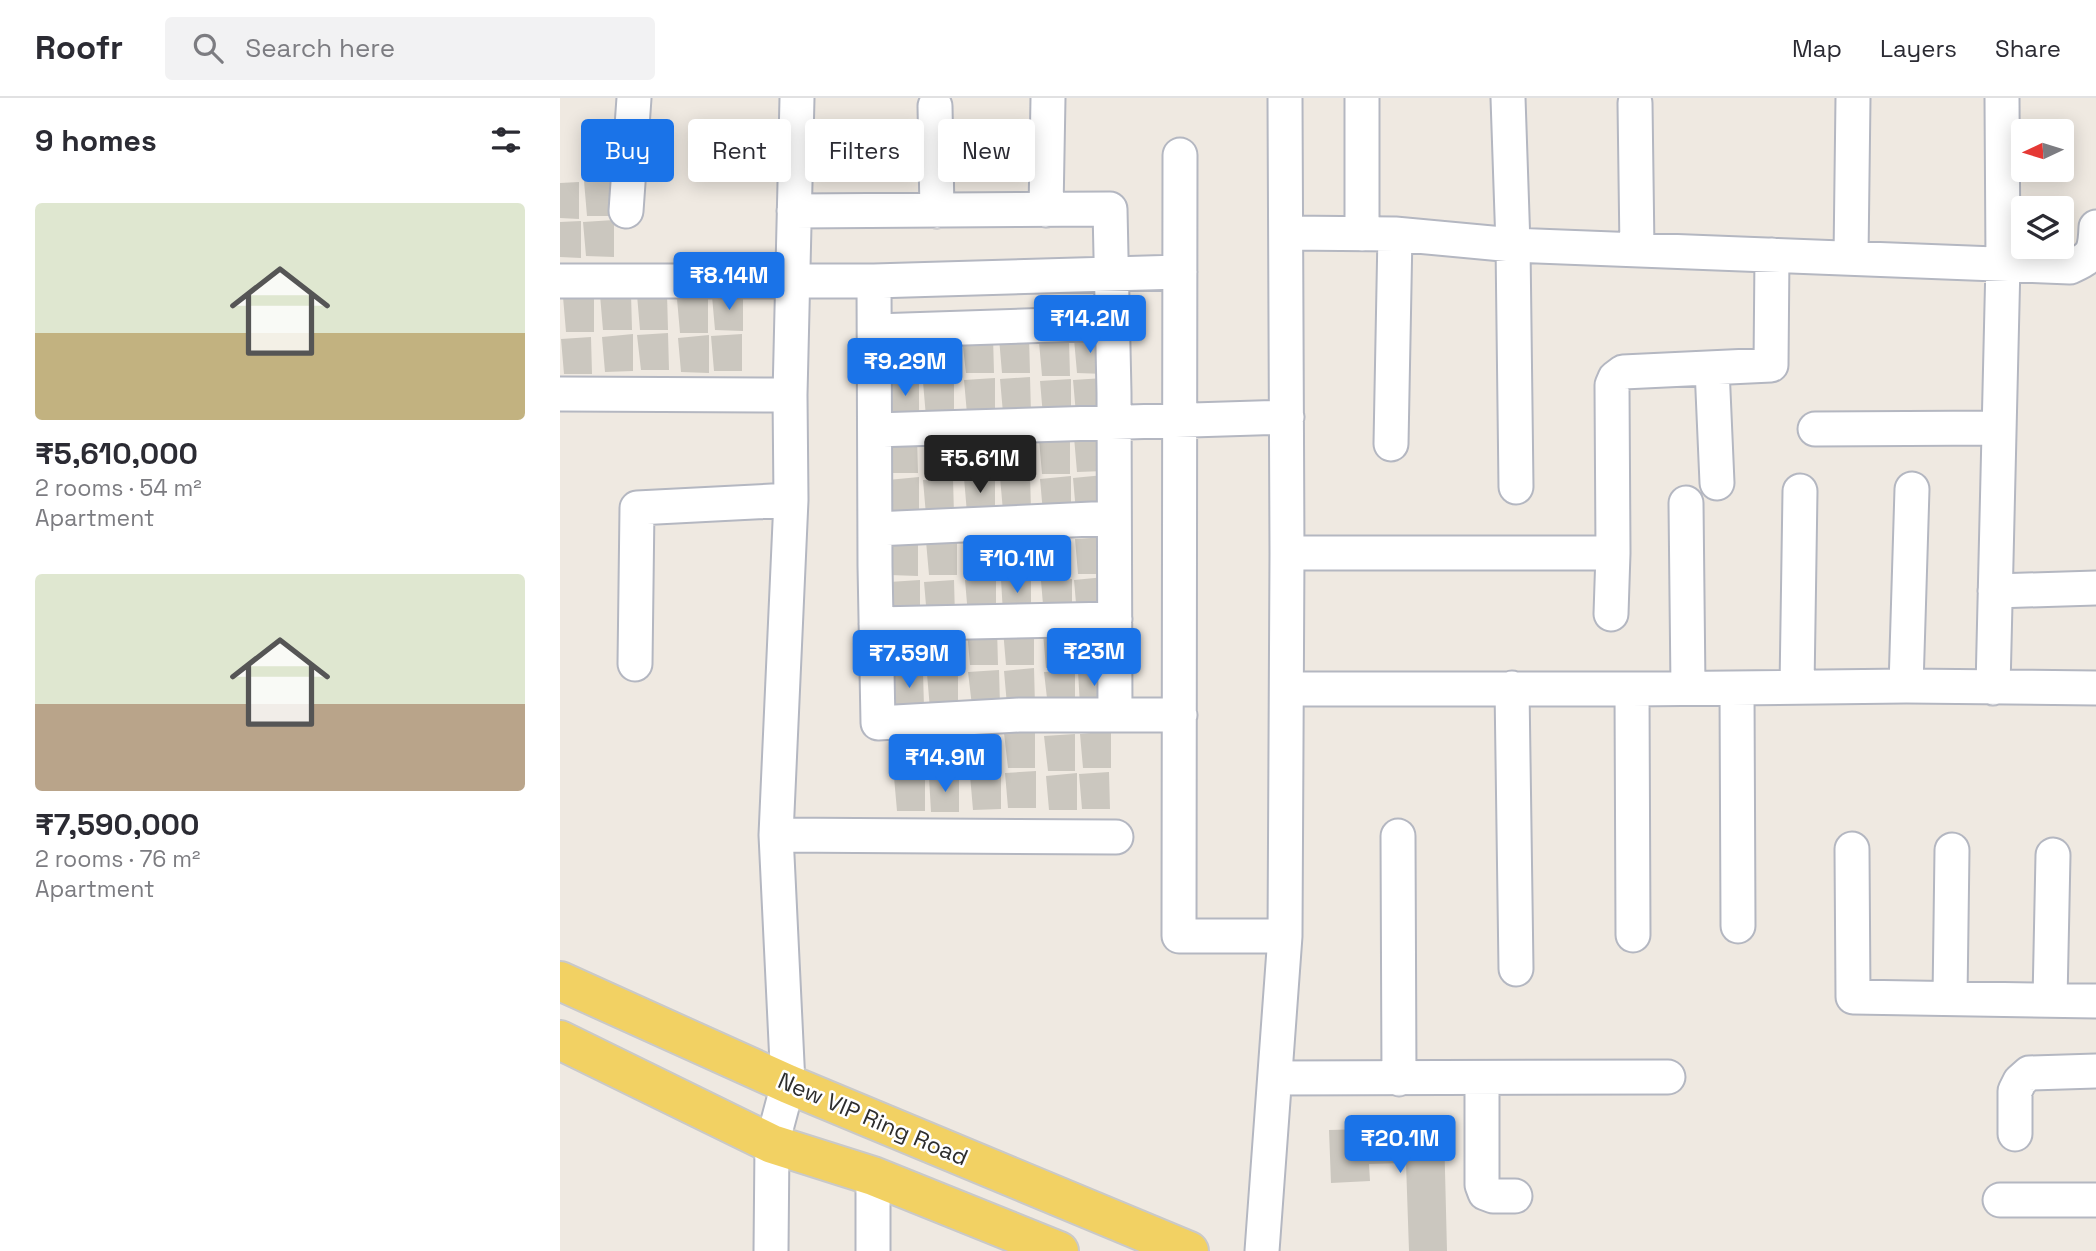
<!DOCTYPE html>
<meta charset="utf-8">
<style>
:root{--surface:#fff;--page:#f2f2f3;--text:#2b2b33;--muted:#7c7c81;--line:#e1e1e2;--accent:#1a73e8}
body{margin:0;font-family:"Space Grotesk",sans-serif;background:var(--page);color:var(--text);height:100vh;display:flex;flex-direction:column;font-size:26px;white-space:nowrap}
*{box-sizing:border-box;margin:0}
p{font-size:23px;color:var(--muted)}
.icon{flex:none;width:38px;height:38px;fill:none;stroke:currentColor;stroke-width:2;stroke-linecap:round;stroke-linejoin:round}
.map{position:relative;flex:1;overflow:hidden}
.drawer{display:flex;flex-direction:column;background:var(--surface);width:560px}
.drawer>*{flex:none}
.banner{position:absolute;left:21px;top:21px;width:665px;height:63px;display:flex;gap:14px}
.needle{width:46px;rotate:266deg}
.controls{position:absolute;left:1451px;top:21px;display:grid;gap:14px}
.controls a{display:grid;place-items:center;width:63px;height:63px;border-radius:7px;background:var(--surface);box-shadow:0 4px 18px #0003;font-size:35px}
.price{position:absolute;translate:-50% -60px;padding:0 16px;border-radius:7px;background:var(--accent);color:#fff;font-size:23px;line-height:46px;filter:drop-shadow(0 2px 4px #0008)}
.price::after{content:'';position:absolute;left:50%;top:42px;width:21px;height:16px;margin-left:-10px;background:inherit;clip-path:polygon(0 0,100% 0,50% 100%)}
.price.active{background:#222;color:#fff}
ul{padding:0;list-style:none}
li{display:grid;align-content:center;gap:14px;height:371px;padding:0 35px}
li span{display:grid;place-items:center;height:217px;border-radius:7px;color:#555}
li>.icon{margin-inline-start:auto}
span .icon{width:126px;height:126px;fill:#fffc;stroke-width:1}
li b{font-size:30px}
h2{display:flex;justify-content:space-between;align-items:center;height:84px;padding:0 35px;font-size:30px}
.tag{padding:0 24px;border-radius:7px;background:var(--surface);box-shadow:0 4px 18px #0003;font-size:24px;line-height:63px}
.tag.active{background:var(--accent);color:#fff}
header{display:flex;align-items:center;gap:42px;box-sizing:border-box;height:98px;padding:0 35px;background:var(--surface);border-bottom:2px solid var(--line)}
header strong{font-size:33px}
nav{display:flex;gap:38px;margin-inline-start:auto;font-size:24px}
.search{width:490px;height:63px;background:var(--page);display:flex;align-items:center;gap:18px;box-sizing:border-box;padding:0 24px;border-radius:7px;color:var(--muted);font-size:26px}
main{display:flex;flex:1;min-height:0}
.map>svg:first-child{display:block}
.building{fill:#cbc7bf}
.lines{fill:none;stroke-linecap:round;stroke-linejoin:round}
.minor-casing{stroke:#b4b7c1;stroke-width:37}
.primary-casing{stroke:#c9c9c9;stroke-width:42}
.minor{stroke:#fff;stroke-width:33}
.primary{stroke:#f2d163;stroke-width:38}
.labels{text-anchor:middle;dominant-baseline:central;stroke-width:5;stroke-linejoin:round;paint-order:stroke}
.street-label{font-size:23px;fill:#2e2e2e;stroke:#fff}
</style>
<header>
<strong>Roofr</strong>
<div class="search"><svg class="icon" aria-label="search" viewBox="0 0 24 24"><circle cx="10" cy="10" r="6"/><path d="M15 15l6 6"/></svg>Search here</div>
<nav><a>Map</a><a>Layers</a><a>Share</a></nav>
</header>
<main>
<section class="drawer">
<h2>9 homes<svg class="icon" aria-label="filters" viewBox="0 0 24 24"><path d="M4 7h16M4 17h16"/><circle cx="9" cy="7" r="2"/><circle cx="15" cy="17" r="2"/></svg></h2>
<ul>
<li><span style="background:linear-gradient(#dfe7d0 60%,#c2b280 0)"><svg class="icon" aria-label="home" viewBox="0 0 24 24"><path d="M3 11l9-7 9 7M6 9v11h12V9"/></svg></span><div><b>₹5,610,000</b><p>2 rooms · 54 m²</p><p>Apartment</p></div></li>
<li><span style="background:linear-gradient(#dfe7d0 60%,#b9a48a 0)"><svg class="icon" aria-label="home" viewBox="0 0 24 24"><path d="M3 11l9-7 9 7M6 9v11h12V9"/></svg></span><div><b>₹7,590,000</b><p>2 rooms · 76 m²</p><p>Apartment</p></div></li>
</ul>
</section>
<div class="map">
<svg width="1536" height="1153" viewBox="0 0 1536 1153">
<rect width="100%" height="100%" fill="#efe9e1"/>
<path class="building" d="M54,81L55,118H27L24,83Z
M19,84V121L0,120V85Z
M54,122V159L26,158L23,124Z
M21,123V160L0,159V124Z
M71,195L72,232H43L40,197Z
M107,195L108,232H80L77,197Z
M183,195V233L155,232L152,198Z
M34,197V234H6L3,199Z
M148,198V235H120L117,201Z
M108,235L109,272H81L77,237Z
M73,236V273L45,274L42,239Z
M182,236V273H154L151,238Z
M149,237V275L121,274L118,240Z
M433,238L434,275H406L402,241Z
M469,238L470,275H442L439,240Z
M31,239L32,276H4L1,241Z
M545,239V276L517,275L514,241Z
M357,240L358,277H330L326,243Z
M396,240V277H368L366,242Z
M509,242L510,278H482L479,244Z
M470,279L471,316L443,315L440,281Z
M435,280V317L407,316L404,282Z
M544,280V316H516L513,282Z
M511,281V317L483,318L480,283Z
M359,282V319L332,318L328,284Z
M394,282V319H366L363,284Z
M433,336L434,373H406L402,339Z
M469,336L470,373H442L439,338Z
M545,336V373L517,374L514,339Z
M357,338L358,375H330L326,341Z
M396,338V375H369L365,340Z
M510,339V376H482L479,341Z
M470,376L471,413H443L440,379Z
M544,377V414H516L513,380Z
M435,378V415H407L404,380Z
M511,378V416L483,415L480,381Z
M359,379V416L331,417L328,382Z
M393,380L394,417H366L363,382Z
M434,438V475L407,476L403,441Z
M470,438L471,475H443L440,441Z
M546,439V476H518L515,441Z
M397,440V477H369L366,443Z
M358,441V478L330,477L327,443Z
M510,442V479H483L480,444Z
M471,478V515L443,516L441,481Z
M545,479V517H517L514,482Z
M436,480V517H408L405,482Z
M512,481V518H484L481,483Z
M360,482V519H332L329,484Z
M394,482L395,519H367L364,484Z
M437,530L438,567H410L407,533Z
M474,530V567H446L443,532Z
M549,530V567H521L518,533Z
M362,532V569H334L331,534Z
M401,532V569H373L370,534Z
M514,533V570H486L483,535Z
M474,570L475,607H447L444,573Z
M548,571L549,608H520L518,573Z
M439,572L440,608H412L408,574Z
M515,572V609H488L484,574Z
M363,573L364,610H336L332,576Z
M398,574V611H370L367,576Z
M439,633V670H411L408,635Z
M475,633V670H448L444,635Z
M551,633V670H523L520,636Z
M363,635V672H335L332,638Z
M402,635V672H374L371,637Z
M515,636V673H488L484,638Z
M476,673V710H448L445,675Z
M441,674V711L413,712L410,677Z
M549,674L550,711H522L519,676Z
M517,675V712H489L486,678Z
M365,676V713H337L334,679Z
M399,676V714H371L369,679Z
M808,1031V1035L884,1033L887,1153H849L846,1065L809,1066L810,1083L771,1085L769,1032Z"/>
<g class="lines">
<g class="minor-casing">
<path id="minor" d="M802,0V136
M948,0L953,147L956,389
M1075,5L1077,152
M375,8L377,113
M620,57L619,838H725
M486,112L488,0
M66,113L74,0
M234,113L550,111L554,295L555,617
M727,135L835,136L953,147L1510,169C1533,159 1535,154 1536,129
M1291,160L1293,0
M0,183H314L315,468L318,625L459,617H620
M314,183L620,174
M315,233L552,225
M1152,270L1157,385
M0,296L230,297
M1255,331L1439,330
M315,332L727,319
M831,346L835,136
M1126,405L1128,589
M315,431L554,420
M727,455H1053
M1435,493L1536,490
M1051,516L1053,455L1052,287L1055,280L1063,274L1211,267L1212,157
M316,526L555,521
M75,566L77,410L231,402
M1346,588L1352,391
M1237,589L1240,393
M952,590L956,871
M1177,590L1178,828
M1433,590L1443,165L1442,0
M727,591H1072L1346,588L1536,590
M1072,591L1073,837
M216,737L556,739
M838,738L839,981
M1292,751L1293,899L1536,903
M1390,900L1392,752
M1490,902L1493,757
M715,980L1108,979
M922,980V1087L925,1095L933,1098H955
M1455,1036V993L1460,983L1469,975L1536,973
M1440,1102H1536
M211,1153L212,1046L228,986L216,737L231,402L230,297L237,0
M313,1153V1078
M702,1153L725,838L727,455L725,0"/>
</g>
<g class="primary-casing">
<path id="primary" d="M0,883L228,986L629,1153
M0,942L212,1046L313,1078L499,1153"/>
</g>
<use href="#minor" class="minor"/>
<use href="#primary" class="primary"/>
</g>
<g class="labels">
<g class="street-label">
<text transform="translate(313 1021) rotate(23)">New VIP Ring Road</text>
</g>
</g>
</svg>
<div class="controls">
<a><svg class="needle" viewBox="-14 -14 28 28"><path d="M0-13l5 13h-10z" fill="#e53935"/><path d="M0 13l5-13h-10z" fill="#7c7c81"/></svg></a>
<a><svg class="icon" aria-label="layers" viewBox="0 0 24 24"><path d="M12 4l9 5-9 5-9-5zM3 14l9 5 9-5"/></svg></a>
</div>
<b class="price" style="left:169px;top:214px">₹8.14M</b>
<b class="price" style="left:530px;top:257px">₹14.2M</b>
<b class="price" style="left:345px;top:300px">₹9.29M</b>
<b class="price active" style="left:420px;top:397px">₹5.61M</b>
<b class="price" style="left:457px;top:497px">₹10.1M</b>
<b class="price" style="left:534px;top:590px">₹23M</b>
<b class="price" style="left:349px;top:592px">₹7.59M</b>
<b class="price" style="left:385px;top:696px">₹14.9M</b>
<b class="price" style="left:840px;top:1077px">₹20.1M</b>
<div class="banner">
<a class="tag active">Buy</a>
<a class="tag">Rent</a>
<a class="tag">Filters</a>
<a class="tag">New</a>
</div>
</div>
</main>
